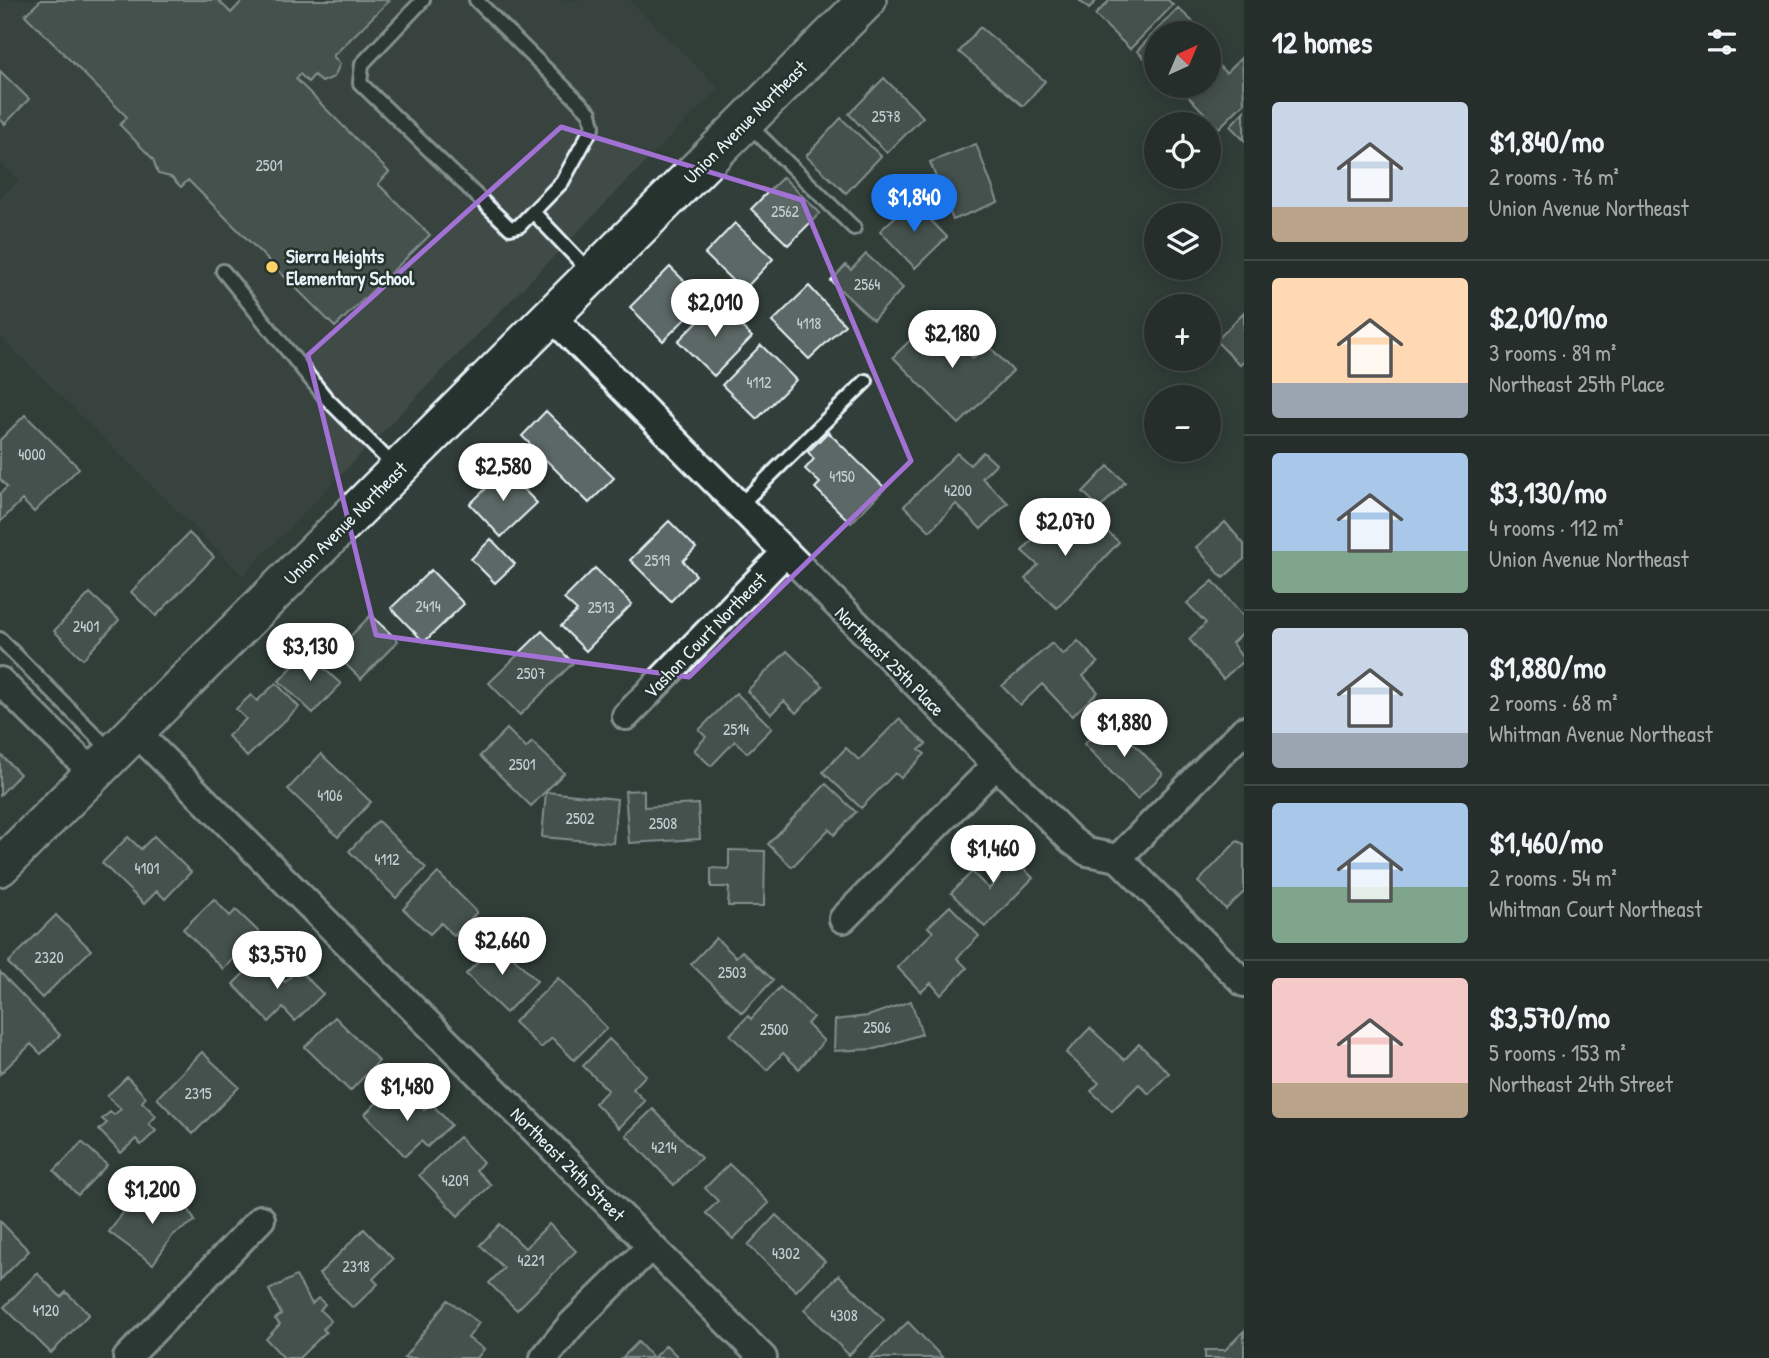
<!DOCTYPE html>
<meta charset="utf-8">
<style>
:root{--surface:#262e2b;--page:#323a37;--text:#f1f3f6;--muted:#a4a8a9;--line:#424a47;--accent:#1a73e8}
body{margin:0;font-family:"Patrick Hand",sans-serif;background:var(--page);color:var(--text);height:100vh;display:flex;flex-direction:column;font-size:26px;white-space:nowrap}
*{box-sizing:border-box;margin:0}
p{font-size:23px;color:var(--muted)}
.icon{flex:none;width:38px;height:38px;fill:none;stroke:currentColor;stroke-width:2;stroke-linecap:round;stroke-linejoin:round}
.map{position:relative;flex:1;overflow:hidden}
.panel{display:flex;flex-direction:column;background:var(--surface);width:525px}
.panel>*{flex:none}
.needle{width:46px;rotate:44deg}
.tools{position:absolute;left:1144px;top:21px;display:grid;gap:14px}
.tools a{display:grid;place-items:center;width:77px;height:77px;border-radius:50%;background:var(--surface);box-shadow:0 4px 18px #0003,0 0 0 2px var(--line);font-size:35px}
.price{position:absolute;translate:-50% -60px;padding:0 16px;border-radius:24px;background:#fff;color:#222;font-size:23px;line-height:46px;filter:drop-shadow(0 2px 4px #0008)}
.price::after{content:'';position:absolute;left:50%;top:42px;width:21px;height:16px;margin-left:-10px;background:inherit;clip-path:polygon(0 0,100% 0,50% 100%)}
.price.selected{background:var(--accent);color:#fff}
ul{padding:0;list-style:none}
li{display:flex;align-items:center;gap:21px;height:175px;padding:0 28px}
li+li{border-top:2px solid var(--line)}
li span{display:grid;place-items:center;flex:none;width:196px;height:140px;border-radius:7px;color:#555}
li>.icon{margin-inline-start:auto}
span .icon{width:84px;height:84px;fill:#fffc;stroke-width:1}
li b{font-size:30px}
h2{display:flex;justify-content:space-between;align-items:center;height:84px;padding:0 28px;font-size:30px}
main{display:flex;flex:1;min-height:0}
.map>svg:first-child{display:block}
.built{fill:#3f4b46}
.building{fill:#5c6865;stroke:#e8f1f8;stroke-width:2}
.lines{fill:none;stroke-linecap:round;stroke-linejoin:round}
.lane-casing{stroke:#e8f1f8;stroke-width:18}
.street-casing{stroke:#e8f1f8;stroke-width:32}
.secondary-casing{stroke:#e8f1f8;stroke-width:42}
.lane{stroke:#26332d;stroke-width:12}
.street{stroke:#26332d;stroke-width:26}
.secondary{stroke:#26332d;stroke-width:37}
.marked{fill:none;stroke:#a171d3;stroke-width:5;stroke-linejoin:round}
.poi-dot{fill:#ffd166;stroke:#26332d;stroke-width:2.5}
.labels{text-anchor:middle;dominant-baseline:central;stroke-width:5;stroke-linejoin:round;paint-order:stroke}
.number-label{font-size:16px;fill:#c5cfd3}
.street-label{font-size:19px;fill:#e8f1f8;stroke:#26332d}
.poi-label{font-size:19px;font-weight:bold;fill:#e8f1f8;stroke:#26332d;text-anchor:start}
</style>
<main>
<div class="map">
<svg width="1244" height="1358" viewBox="0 0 1244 1358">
<rect width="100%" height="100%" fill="#323e39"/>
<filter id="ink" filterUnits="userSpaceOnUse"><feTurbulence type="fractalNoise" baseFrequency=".0143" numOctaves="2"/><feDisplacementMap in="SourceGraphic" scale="14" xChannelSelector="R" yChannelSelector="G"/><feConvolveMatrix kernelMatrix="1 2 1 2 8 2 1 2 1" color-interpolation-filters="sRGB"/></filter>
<g filter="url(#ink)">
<path class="built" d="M0,0H629L718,88L243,575L0,336V199L19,180L0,162Z"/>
<path class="building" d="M41,0H218L231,13L243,0H390L333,56L340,64L334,77L322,82L314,75L308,82L300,74L296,79L389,172L378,184L430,235L335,327L188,180L181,187L171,177L158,174L153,159L120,125L127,117L25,15Z
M1079,0H1097L1089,9Z
M1110,0H1168L1173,5L1130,49L1095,15Z
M1178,8L1205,33H1157V70L1137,51Z
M980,27L1045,81L1023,106L959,52Z
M1242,57L1244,103L1219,128L1183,91L1188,86H1209V65L1214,61L1226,73Z
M0,71L29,99L5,124L0,119Z
M884,78L923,117L887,153L849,114Z
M1244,111V140L1230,126Z
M841,118L881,156L846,193L806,156Z
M976,144L998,202L953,220L930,162Z
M783,177L820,213L788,245L751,209Z
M912,201L947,237L915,268L880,231Z
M735,223L773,259L743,291L705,254Z
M866,254L903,288L873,320L831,281L846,265L851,270Z
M670,267L704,300L663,341L630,307Z
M809,286L845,325L809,359L772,322Z
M717,302L752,337L714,376L678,341Z
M1244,312V361L1240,365L1216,341Z
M934,317L973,358L987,344L1013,371L959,424L893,357Z
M761,345L796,380L757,419L722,385Z
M546,411L614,478L589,503L522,436Z
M25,415L79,468L34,512L22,500L0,522V494L7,487L0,479V440Z
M828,432L885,488L851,523L815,488L820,483L805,469L814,459L808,452Z
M983,452L996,464L982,478L1008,503L981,529L956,504L930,531L904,506L957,453L970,465Z
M1108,466L1125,482L1100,508L1083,492Z
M505,470L537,503L501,537L470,504Z
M1059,511L1091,541L1103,528L1119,542L1057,608L1025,579L1038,565L1022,551Z
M669,521L696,548L683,561L696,575L671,601L630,560Z
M1225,522L1244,544V559L1223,578L1196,547Z
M189,533L214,557L156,616L131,592Z
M491,539L515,564L495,583L471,559Z
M595,568L632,604L586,651L561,626L577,611L564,599Z
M431,570L464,604L424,642L391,608Z
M1213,581L1244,617V632L1232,643L1244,660L1223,679L1189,639L1206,623L1187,603Z
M90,593L119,620L83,659L54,631Z
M371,615L398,641L361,679L334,653Z
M542,631L573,663L520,715L489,683Z
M1078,641L1098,662L1083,676L1098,692L1072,716L1042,684L1020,705L1002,686L1052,643L1063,655Z
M787,651L823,686L796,713L784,701L771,714L747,691Z
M306,652L341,684L313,713L279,681Z
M276,683L299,707L247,757L228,736L246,719L236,709L251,695L257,701Z
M736,693L772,728L747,753L735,741L711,766L694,750L706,737L699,730Z
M899,719L926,744L919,750L925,754L901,778L895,773L861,808L823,772L846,748L859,760Z
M1110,719L1163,774L1137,799L1084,744Z
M507,729L526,748L532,742L564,773L531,806L480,756Z
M0,754L20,774L0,795Z
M321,754L371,802L338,837L288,789Z
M826,784L856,812L834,835L829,829L792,867L768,844Z
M644,790V807L698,804L700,839L629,843L625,791Z
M546,792L617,799L613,843L542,837Z
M378,821L426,868L396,898L349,851Z
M154,836L191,872L165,899L157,891L144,904L102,863L128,837L141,849Z
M995,840L1033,878L985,927L951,893L972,872L989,889L999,878L978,857Z
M1237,841L1244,844V892L1226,909L1198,882Z
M729,850L765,851L764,906H728L729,887H711V868L729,869Z
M438,873L477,912L454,936L441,923L430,934L403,909Z
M214,899L230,916L236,910L260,933L223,969L183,929Z
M950,906L979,936L957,958L967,968L941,995L931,983L921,992L897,967L933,932L928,927Z
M56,915L91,950L42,998L8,963Z
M716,938L736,957L742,951L773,980L742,1013L691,964Z
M498,942L537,981L506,1013L466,974Z
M260,957L285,982L298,969L323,994L295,1021L283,1008L269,1022L233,984Z
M0,972L60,1035L41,1054L31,1044L0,1074Z
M558,978L607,1028L574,1060L552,1038L541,1048L514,1022Z
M780,987L813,1017L807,1024L824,1041L799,1069L783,1053L767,1070L730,1035L748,1016L751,1019Z
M911,1001L922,1034L875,1049L834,1051L835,1020L868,1016Z
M335,1017L379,1061L350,1091L305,1047Z
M1090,1028L1124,1060L1139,1044L1169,1073L1149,1094L1139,1084L1112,1111L1091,1091L1099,1083L1066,1053Z
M609,1039L646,1075L633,1089L645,1101L619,1128L595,1103L608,1090L583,1066Z
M202,1052L239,1087L193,1134L157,1098Z
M127,1077L146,1097L142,1102L156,1116L149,1124L156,1131L141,1145L136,1139L121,1153L99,1130L107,1123L102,1119L110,1112L114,1115L121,1109L107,1096Z
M389,1091L407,1110L416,1101L424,1110L431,1103L451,1125L427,1147L421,1141L405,1156L365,1114Z
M653,1109L701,1158L674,1185L626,1135Z
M459,1137L483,1162L476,1170L491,1185L458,1216L419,1175Z
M82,1142L107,1165L78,1195L54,1171Z
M729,1164L769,1203L733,1239L706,1213L718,1201L705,1188Z
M181,1195L195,1221L173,1235L153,1264L109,1232L134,1198L154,1211Z
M776,1215L825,1261L796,1291L748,1245Z
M0,1221L29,1251L0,1280Z
M500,1224L525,1248L549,1224L576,1251L517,1310L489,1283L504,1268L480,1245Z
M364,1229L393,1259L373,1279L378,1284L353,1308L319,1274Z
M37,1273L61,1297L66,1292L89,1314L51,1353L4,1307Z
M839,1275L884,1320L849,1355L804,1310Z
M296,1276L312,1304L318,1298L325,1304L320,1310L331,1321L323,1329L326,1332L299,1358H284L266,1339L280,1324L275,1319L281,1314L269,1290Z
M448,1300L479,1323L468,1338L484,1349L477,1358H404Z
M908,1322L943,1358H870Z
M1244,1331V1358H1205V1350H1225Z
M638,1342L653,1358H622Z
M666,1345L679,1358H653Z"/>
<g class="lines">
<g class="lane-casing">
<path id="lane" d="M423,0L362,64L360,83L510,228L519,226L562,182L593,126L590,113L476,0
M748,124L854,228
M533,212L591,273
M223,271L326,398L396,468
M738,507L866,381
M0,639L111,751"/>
</g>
<g class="street-casing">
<path id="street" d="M551,316L1071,840L1087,852L1118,858L1244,983
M0,681L94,774
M626,716L784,554
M136,732L763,1358
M1118,858L1244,730
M843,919L995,766
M127,1358L261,1219
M544,1358L571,1325L651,1246"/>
</g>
<g class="secondary-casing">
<path id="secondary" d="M0,867L867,0"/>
</g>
<use href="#lane" class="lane"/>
<use href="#street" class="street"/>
<use href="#secondary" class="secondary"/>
</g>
</g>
<path d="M0 0H1244V1358H0ZM561,127L802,200L911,461L689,677L376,635L308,355Z" fill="#323e39" fill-opacity=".55" fill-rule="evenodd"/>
<path class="marked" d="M561,127L802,200L911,461L689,677L376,635L308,355Z"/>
<circle class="poi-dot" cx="272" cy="267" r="7"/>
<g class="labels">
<g class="number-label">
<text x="886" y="116">2578</text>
<text x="269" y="165">2501</text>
<text x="785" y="211">2562</text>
<text x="867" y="284">2564</text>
<text x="809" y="323">4118</text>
<text x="759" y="382">4112</text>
<text x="32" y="454">4000</text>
<text x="842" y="476">4150</text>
<text x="958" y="490">4200</text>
<text x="657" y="560">2519</text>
<text x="428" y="606">2414</text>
<text x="601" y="607">2513</text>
<text x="86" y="626">2401</text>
<text x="531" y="673">2507</text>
<text x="736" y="729">2514</text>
<text x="522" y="764">2501</text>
<text x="330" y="795">4106</text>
<text x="580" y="818">2502</text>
<text x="663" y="823">2508</text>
<text x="387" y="859">4112</text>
<text x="147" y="868">4101</text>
<text x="49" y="957">2320</text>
<text x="732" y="972">2503</text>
<text x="877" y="1027">2506</text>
<text x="774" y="1029">2500</text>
<text x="198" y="1093">2315</text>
<text x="664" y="1147">4214</text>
<text x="455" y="1180">4209</text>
<text x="786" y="1253">4302</text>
<text x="531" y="1260">4221</text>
<text x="356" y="1266">2318</text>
<text x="46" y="1310">4120</text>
<text x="844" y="1315">4308</text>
</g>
<g class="street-label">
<text transform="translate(745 122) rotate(-45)">Union Avenue Northeast</text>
<text transform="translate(345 523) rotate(-45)">Union Avenue Northeast</text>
<text transform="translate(705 635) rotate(-46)">Vashon Court Northeast</text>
<text transform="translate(890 661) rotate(45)">Northeast 25th Place</text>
<text transform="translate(568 1164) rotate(45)">Northeast 24th Street</text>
</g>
<g class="poi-label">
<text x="286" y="256">Sierra Heights<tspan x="286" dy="22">Elementary School</tspan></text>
</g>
</g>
</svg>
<div class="tools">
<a><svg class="needle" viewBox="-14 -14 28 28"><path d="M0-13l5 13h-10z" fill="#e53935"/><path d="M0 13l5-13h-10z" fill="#a4a8a9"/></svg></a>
<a><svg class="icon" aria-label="locate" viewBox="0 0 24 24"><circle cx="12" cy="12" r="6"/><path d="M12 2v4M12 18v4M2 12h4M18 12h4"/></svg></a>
<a><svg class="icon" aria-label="layers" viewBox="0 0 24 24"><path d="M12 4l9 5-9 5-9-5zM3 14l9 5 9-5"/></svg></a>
<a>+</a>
<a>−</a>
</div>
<b class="price selected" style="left:914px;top:234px">$1,840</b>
<b class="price" style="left:715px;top:339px">$2,010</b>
<b class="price" style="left:952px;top:370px">$2,180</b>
<b class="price" style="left:503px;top:503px">$2,580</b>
<b class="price" style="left:1065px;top:558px">$2,070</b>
<b class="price" style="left:310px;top:683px">$3,130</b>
<b class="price" style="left:1124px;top:759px">$1,880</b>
<b class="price" style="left:993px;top:885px">$1,460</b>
<b class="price" style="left:502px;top:977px">$2,660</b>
<b class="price" style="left:277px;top:991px">$3,570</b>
<b class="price" style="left:407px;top:1123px">$1,480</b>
<b class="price" style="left:152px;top:1226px">$1,200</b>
</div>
<section class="panel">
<h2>12 homes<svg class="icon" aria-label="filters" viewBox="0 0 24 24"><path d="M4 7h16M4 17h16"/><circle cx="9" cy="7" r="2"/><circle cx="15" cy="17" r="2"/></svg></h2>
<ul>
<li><span style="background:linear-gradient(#c9d6e8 75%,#b9a48a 0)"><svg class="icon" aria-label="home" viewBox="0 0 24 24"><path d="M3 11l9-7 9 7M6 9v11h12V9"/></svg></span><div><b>$1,840/mo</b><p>2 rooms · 76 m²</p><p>Union Avenue Northeast</p></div></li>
<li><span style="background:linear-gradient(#ffd9b3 75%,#9aa5b1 0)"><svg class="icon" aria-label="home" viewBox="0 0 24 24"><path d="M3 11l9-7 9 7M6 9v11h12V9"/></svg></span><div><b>$2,010/mo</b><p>3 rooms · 89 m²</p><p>Northeast 25th Place</p></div></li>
<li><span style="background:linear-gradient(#a9c7e8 70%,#7fa58c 0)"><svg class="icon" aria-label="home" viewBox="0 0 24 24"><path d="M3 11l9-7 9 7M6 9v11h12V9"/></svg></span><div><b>$3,130/mo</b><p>4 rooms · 112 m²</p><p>Union Avenue Northeast</p></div></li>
<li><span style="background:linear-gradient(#c9d6e8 75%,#9aa5b1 0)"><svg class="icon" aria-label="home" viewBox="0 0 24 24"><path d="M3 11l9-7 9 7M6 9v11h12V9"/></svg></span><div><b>$1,880/mo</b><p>2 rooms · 68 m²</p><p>Whitman Avenue Northeast</p></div></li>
<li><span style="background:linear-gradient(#a9c7e8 60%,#7fa58c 0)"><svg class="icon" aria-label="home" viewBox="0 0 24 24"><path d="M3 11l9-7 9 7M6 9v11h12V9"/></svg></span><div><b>$1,460/mo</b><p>2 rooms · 54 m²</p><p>Whitman Court Northeast</p></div></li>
<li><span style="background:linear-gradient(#f6c9c9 75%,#b9a48a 0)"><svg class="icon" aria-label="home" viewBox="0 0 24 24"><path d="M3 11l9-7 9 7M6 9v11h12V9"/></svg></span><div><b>$3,570/mo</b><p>5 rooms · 153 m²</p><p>Northeast 24th Street</p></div></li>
</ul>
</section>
</main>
